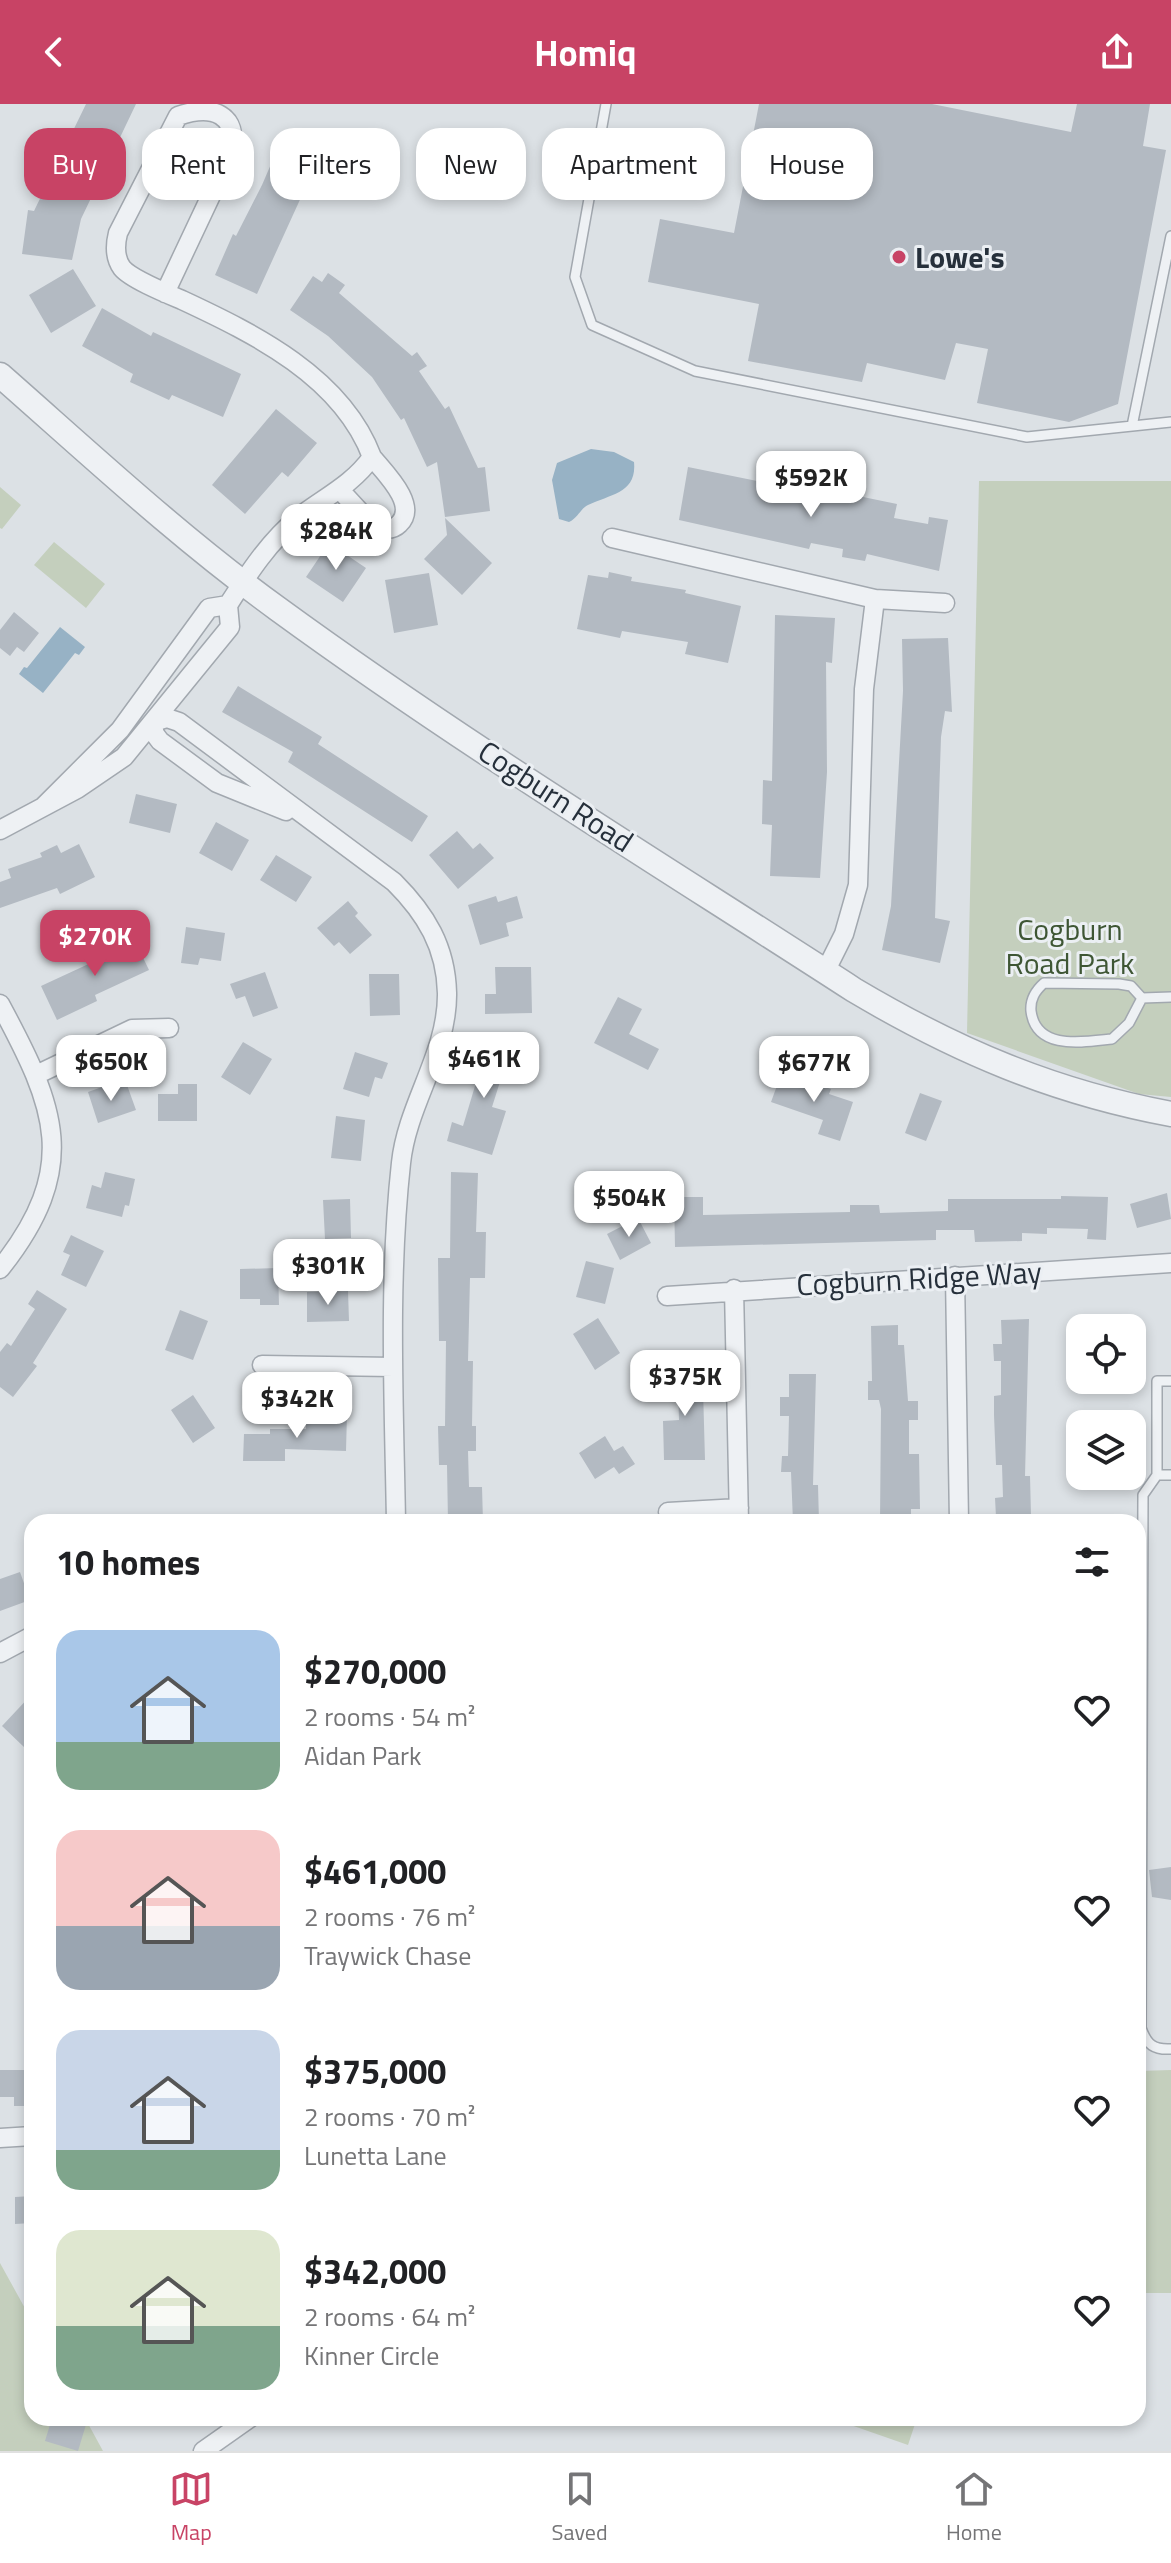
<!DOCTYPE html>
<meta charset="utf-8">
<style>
:root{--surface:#fff;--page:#f6f6f6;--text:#202124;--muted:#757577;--line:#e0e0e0;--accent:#c84365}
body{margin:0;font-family:"Titillium Web",sans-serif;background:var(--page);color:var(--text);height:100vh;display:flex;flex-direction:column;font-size:30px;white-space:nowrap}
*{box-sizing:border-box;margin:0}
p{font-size:26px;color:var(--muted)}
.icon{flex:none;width:44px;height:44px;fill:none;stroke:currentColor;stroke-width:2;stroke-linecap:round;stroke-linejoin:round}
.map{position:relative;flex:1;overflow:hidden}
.sheet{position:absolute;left:24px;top:1410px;width:1122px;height:912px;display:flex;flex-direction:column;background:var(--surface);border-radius:24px;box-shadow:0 4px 12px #0003}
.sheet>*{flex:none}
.hud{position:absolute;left:24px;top:24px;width:1124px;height:72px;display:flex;gap:16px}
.tools{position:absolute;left:1066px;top:1210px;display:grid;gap:16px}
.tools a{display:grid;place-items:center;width:80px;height:80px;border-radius:16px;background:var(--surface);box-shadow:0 4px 12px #0003;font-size:40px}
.price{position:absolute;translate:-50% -68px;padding:0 18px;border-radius:16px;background:#fff;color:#222;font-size:26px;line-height:52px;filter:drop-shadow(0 2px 4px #0008)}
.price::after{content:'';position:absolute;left:50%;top:48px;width:24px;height:18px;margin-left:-12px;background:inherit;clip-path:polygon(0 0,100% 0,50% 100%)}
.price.on{background:var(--accent);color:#fff}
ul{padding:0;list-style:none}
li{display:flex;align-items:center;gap:24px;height:200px;padding:0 32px}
li span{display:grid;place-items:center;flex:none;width:224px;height:160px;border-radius:24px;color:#555}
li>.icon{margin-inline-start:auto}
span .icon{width:96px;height:96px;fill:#fffc;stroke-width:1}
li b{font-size:34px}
h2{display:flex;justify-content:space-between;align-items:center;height:96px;padding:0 32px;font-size:34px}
.chip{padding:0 28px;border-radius:24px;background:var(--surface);box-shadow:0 4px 12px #0003;font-size:28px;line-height:72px}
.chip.on{background:var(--accent);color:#fff}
header{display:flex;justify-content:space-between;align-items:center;height:104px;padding:0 32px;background:var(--accent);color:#fff;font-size:36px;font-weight:700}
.dock{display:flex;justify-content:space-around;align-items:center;height:112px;border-top:2px solid var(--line);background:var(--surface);font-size:22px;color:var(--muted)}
.dock a{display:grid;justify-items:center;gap:4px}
.dock .on{color:var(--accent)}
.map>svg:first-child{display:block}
.green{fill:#c4cfbd}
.water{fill:#97b2c5}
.building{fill:#b3bac2}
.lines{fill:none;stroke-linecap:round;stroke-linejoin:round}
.service-casing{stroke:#a2a8af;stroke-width:12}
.minor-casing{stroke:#a2a8af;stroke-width:21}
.tertiary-casing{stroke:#a2a8af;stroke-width:27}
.service{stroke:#eef1f4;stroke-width:9}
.minor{stroke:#eef1f4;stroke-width:18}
.tertiary{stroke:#eef1f4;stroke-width:24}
.poi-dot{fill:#c84365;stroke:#ebeff3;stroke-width:3}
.labels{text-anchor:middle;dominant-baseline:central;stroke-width:6;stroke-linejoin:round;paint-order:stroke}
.poi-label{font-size:30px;font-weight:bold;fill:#26303b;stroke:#ebeff3;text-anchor:start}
.street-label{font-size:30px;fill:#26303b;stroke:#ebeff3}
.park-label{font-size:30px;fill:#3e5634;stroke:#ebeff3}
</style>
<header><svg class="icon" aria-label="back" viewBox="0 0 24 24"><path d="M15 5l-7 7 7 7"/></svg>Homiq<svg class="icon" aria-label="share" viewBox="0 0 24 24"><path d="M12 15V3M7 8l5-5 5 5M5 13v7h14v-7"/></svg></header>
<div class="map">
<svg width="1171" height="2347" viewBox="0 0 1171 2347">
<rect width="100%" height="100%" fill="#dce1e5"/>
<path class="green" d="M979,377H1171V993L1139,990L967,929Z
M0,383L21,401L2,425L0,424Z
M54,438L105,480L86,504L34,461Z
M1171,1966V2189H1138V1967Z
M0,2159L32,2217V2314H85L103,2347H0Z
M847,2314H917L908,2341L845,2319Z"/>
<path class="water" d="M591,345L614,348L634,358C637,389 611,390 588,401C580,405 578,414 569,418L559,415L552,376L557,359Z
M60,523L85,543L79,551L75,549L43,589L19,570L24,563L27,564Z"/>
<path class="building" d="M86,0H136L81,115L72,156L22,150L28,106L34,107Z
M759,0H932L1071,28L1077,0H1150L1143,42L1166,46L1118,300L1069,318L977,299L988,245L956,239L945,276L867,259L862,278L748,257L759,200L648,178L660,115L734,129Z
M284,30L322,46L316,63L325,67L319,80L313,77L307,91L303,89L257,190L215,171L233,130L236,132L262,81Z
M73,165L96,202L51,229L29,191Z
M328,169L345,181L339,189L412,252L417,248L427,262L419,267L445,305L449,302L478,364L485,363L490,407L445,413L437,358L427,363L404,314L401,316L372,273L328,232L290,206L313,172L322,178Z
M102,204L151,232L153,228L241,270L223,313L172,291L169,296L130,278L133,270L82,242Z
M276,305L317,339L288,373L282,368L245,410L212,381Z
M688,363L762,378L761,384L797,394L800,380L897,400L894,414L928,420L929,413L948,416L939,467L867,450L865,457L842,453L843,445L811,439L809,445L679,416Z
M445,414L492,459L462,491L424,455L447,431Z
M329,439L366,464L343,498L306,473Z
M609,468L632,473L631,477L686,486L685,489L741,502L728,559L685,550L688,538L622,527L620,534L577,525L588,471L608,474Z
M429,469L438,521L394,529L385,476Z
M14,508L39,529L24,548L17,543L10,552L0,544V526Z
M775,511L835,514L832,559L826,558L827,668L820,774L770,772L772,721L762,720L763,676L772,677Z
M948,534L952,608L945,607L941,633L935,814L950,817L940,859L882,846L891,802L903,587L902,535Z
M238,582L322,633L318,640L428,712L412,738L288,658L293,648L222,608Z
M136,690L177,700L170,729L129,719Z
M216,718L249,736L232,767L199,749Z
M457,727L473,745L480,739L494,754L458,785L429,751Z
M79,740L95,773L60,790L57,784L0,804V778L11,774L8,765L42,753L40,749L57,741L61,749Z
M276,751L312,773L296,798L260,776Z
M496,792L498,798L517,792L523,814L506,819L509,832L480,841L468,801Z
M348,797L358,809L355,812L372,831L350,850L339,838L334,842L317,824Z
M186,823L225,829L221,857L200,854L198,861L181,859Z
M133,833L149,866L95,891L97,897L57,916L41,882L95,857L93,851Z
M495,863H531L532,909L485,910V890H496Z
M265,868L278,904L253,913L245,892L236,895L230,880Z
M369,870H399L400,911L370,912Z
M618,893L642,905L629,930L659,945L648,966L594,939Z
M484,931L512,940L492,1003L506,1007L492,1051L447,1037L452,1018L463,1022L478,972L471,970Z
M243,938L272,955L250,991L221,973Z
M355,948L388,959L382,975L375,973L369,993L343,985Z
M782,968L831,985L829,990L853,998L840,1037L818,1030L823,1016L771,998Z
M178,980H197V1017H158V990H178Z
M127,981L136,1006L98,1019L88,988L105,982L107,988Z
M920,989L942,997L926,1037L905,1029Z
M336,1012L365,1016L361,1057L331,1054Z
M105,1068L135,1075L129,1102L125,1101L122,1113L86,1104L92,1081L101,1084Z
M451,1068L478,1069L476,1128H486L485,1174H470L468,1257H473L472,1322H476V1347H468L469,1383H482L483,1418H448L447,1361H439L438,1322H445L446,1237H439L438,1154H450Z
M1167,1089L1171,1115L1137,1124L1130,1100Z
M1061,1092L1108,1093L1106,1136L1087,1135L1088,1125L1047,1124V1130L1022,1129V1137L975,1138L974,1126H936V1136L675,1143L674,1093H703V1111L850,1108V1101H879L880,1109L948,1107V1095H1061Z
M350,1095L351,1134L325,1135L323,1096Z
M638,1114L651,1139L620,1156L607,1130Z
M71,1131L104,1147L86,1183L61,1171L70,1151L63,1148Z
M586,1157L614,1164L605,1200L576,1193Z
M278,1164L279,1201H260V1195H240V1165Z
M37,1186L67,1205L33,1259L37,1262L13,1293L0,1283V1248L7,1239L11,1242L35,1205L28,1200Z
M348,1187L349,1217L307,1218V1188Z
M180,1206L208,1217L193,1256L165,1246Z
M598,1214L620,1249L595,1266L573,1230Z
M1029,1215L1025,1372H1030L1031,1412L996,1413L995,1394L1003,1393L1002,1361H996L994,1311V1292L1001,1291V1257H994L993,1240H1002L1001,1216Z
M898,1221V1241H904L908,1297H918V1316H909V1350H919L920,1405H911V1418H880L881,1305L879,1296H868V1277H872L871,1222Z
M662,1264H694V1285H703L705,1356H664L663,1317L679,1316L678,1283L663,1284Z
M789,1270H816L813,1381H818L819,1418H793L791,1368H781L782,1352H788L789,1312H780V1293H789Z
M193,1291L215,1324L193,1339L171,1306Z
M330,1309L347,1310L346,1347L285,1345V1357H243L244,1330H270V1325H306V1318L330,1319Z
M605,1332L614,1347L623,1342L635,1360L619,1370L614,1363L595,1375L579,1349Z
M20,1468L30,1496L0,1507V1475Z
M32,1590V1634L24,1643L2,1622Z
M1171,1763V1796L1152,1793L1149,1766Z
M0,1966H32V2002H14V1993H0Z
M32,2092V2119L15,2120V2093Z
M52,2314H88L78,2347L45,2337Z"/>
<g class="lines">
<g class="service-casing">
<path id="service" d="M606,0L575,173L592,221L695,267L1027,333L1171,318
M1132,322L1171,132
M1044,879L1119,880L1131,882L1142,894L1129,919L1112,935C1083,938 1036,947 1031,907C1030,895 1035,887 1044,879Z
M1142,894L1171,893
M1171,1277H1157V1371H1171
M1157,1371L1143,1391L1141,1924C1147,1941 1154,1946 1171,1945"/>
</g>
<g class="minor-casing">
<path id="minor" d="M340,386L374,423C383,425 392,427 399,420C419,401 384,368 372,353
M612,434L875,495L864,585L858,781L844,830L825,868
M875,495L945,499
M154,618L167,614L179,618L394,778C426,810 446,843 447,889C448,949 407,1000 401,1059C388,1178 394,1299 396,1418
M154,618V629L160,637L217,679L286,707
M43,703L120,626L209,504L228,501C248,470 270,436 299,413C325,393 352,381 372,353C342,273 255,230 182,196C168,190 131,175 122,164C114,153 115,141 118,129L178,12C213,0 239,10 231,49L165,189
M0,726L77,685L124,653L230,523L228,501
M0,900C56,1004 81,1063 0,1165
M36,971L132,925L169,924
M955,1172L959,1418
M734,1185L739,1418
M667,1192L1171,1159
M262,1261L393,1263
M668,1408L739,1404
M0,1549L32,1532
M0,2034L32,2032
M203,2347L250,2314"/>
</g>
<g class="tertiary-casing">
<path id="tertiary" d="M0,271C91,351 180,434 278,505C463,640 661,761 854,886C957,947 1053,988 1171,1010"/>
</g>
<use href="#service" class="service"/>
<use href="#minor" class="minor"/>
<use href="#tertiary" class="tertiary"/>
</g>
<circle class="poi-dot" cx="899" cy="153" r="8"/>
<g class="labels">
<g class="poi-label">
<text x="915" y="153">Lowe's</text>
</g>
<g class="street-label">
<text transform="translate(556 692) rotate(33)">Cogburn Road</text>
<text transform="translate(919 1174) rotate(-3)">Cogburn Ridge Way</text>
</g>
<g class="park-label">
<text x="1070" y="825">Cogburn<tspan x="1070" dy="34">Road Park</tspan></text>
</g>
</g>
</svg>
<div class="tools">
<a><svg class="icon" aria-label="locate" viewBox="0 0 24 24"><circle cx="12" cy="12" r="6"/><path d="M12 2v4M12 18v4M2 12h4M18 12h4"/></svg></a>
<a><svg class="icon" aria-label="layers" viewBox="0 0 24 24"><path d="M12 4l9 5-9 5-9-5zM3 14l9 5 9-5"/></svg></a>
</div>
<b class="price" style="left:811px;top:415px">$592K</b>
<b class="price" style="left:336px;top:468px">$284K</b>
<b class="price on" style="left:95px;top:874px">$270K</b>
<b class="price" style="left:484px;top:996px">$461K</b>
<b class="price" style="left:111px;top:999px">$650K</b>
<b class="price" style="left:814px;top:1000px">$677K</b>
<b class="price" style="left:629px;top:1135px">$504K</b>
<b class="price" style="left:328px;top:1203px">$301K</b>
<b class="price" style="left:685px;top:1314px">$375K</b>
<b class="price" style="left:297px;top:1336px">$342K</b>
<div class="hud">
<a class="chip on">Buy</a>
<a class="chip">Rent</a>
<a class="chip">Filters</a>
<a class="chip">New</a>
<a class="chip">Apartment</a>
<a class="chip">House</a>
</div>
<section class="sheet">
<h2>10 homes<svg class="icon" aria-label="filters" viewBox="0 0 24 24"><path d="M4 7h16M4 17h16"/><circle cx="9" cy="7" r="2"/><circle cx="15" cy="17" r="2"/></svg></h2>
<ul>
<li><span style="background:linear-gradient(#a9c7e8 70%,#7fa58c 0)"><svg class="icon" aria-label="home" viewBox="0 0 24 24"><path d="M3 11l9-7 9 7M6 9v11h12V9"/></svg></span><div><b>$270,000</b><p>2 rooms · 54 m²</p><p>Aidan Park</p></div><svg class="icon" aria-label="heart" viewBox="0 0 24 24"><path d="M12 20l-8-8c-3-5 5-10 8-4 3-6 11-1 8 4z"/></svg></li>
<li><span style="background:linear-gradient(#f6c9c9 60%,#9aa5b1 0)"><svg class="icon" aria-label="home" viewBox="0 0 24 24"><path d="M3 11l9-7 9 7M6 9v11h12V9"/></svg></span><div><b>$461,000</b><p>2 rooms · 76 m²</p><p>Traywick Chase</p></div><svg class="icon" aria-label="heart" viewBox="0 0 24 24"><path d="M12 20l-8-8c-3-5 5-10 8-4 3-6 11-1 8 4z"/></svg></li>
<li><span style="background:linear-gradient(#c9d6e8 75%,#7fa58c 0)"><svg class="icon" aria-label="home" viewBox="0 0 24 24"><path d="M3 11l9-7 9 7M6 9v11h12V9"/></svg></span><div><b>$375,000</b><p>2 rooms · 70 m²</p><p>Lunetta Lane</p></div><svg class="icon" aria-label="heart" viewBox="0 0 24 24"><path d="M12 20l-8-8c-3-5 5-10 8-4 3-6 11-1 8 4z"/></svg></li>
<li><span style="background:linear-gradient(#dfe7d0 60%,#7fa58c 0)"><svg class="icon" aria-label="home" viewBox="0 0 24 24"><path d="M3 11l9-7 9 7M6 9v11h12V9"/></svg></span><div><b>$342,000</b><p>2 rooms · 64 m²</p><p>Kinner Circle</p></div><svg class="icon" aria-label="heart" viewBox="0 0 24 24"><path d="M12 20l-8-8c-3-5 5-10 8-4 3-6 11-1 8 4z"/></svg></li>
</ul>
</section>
</div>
<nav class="dock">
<a class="on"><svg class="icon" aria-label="map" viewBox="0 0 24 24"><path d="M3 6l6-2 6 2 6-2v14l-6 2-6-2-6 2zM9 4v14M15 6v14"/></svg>Map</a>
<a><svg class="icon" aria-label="saved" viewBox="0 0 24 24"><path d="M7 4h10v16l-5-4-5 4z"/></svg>Saved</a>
<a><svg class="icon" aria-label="home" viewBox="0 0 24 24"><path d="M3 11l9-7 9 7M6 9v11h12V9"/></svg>Home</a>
</nav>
